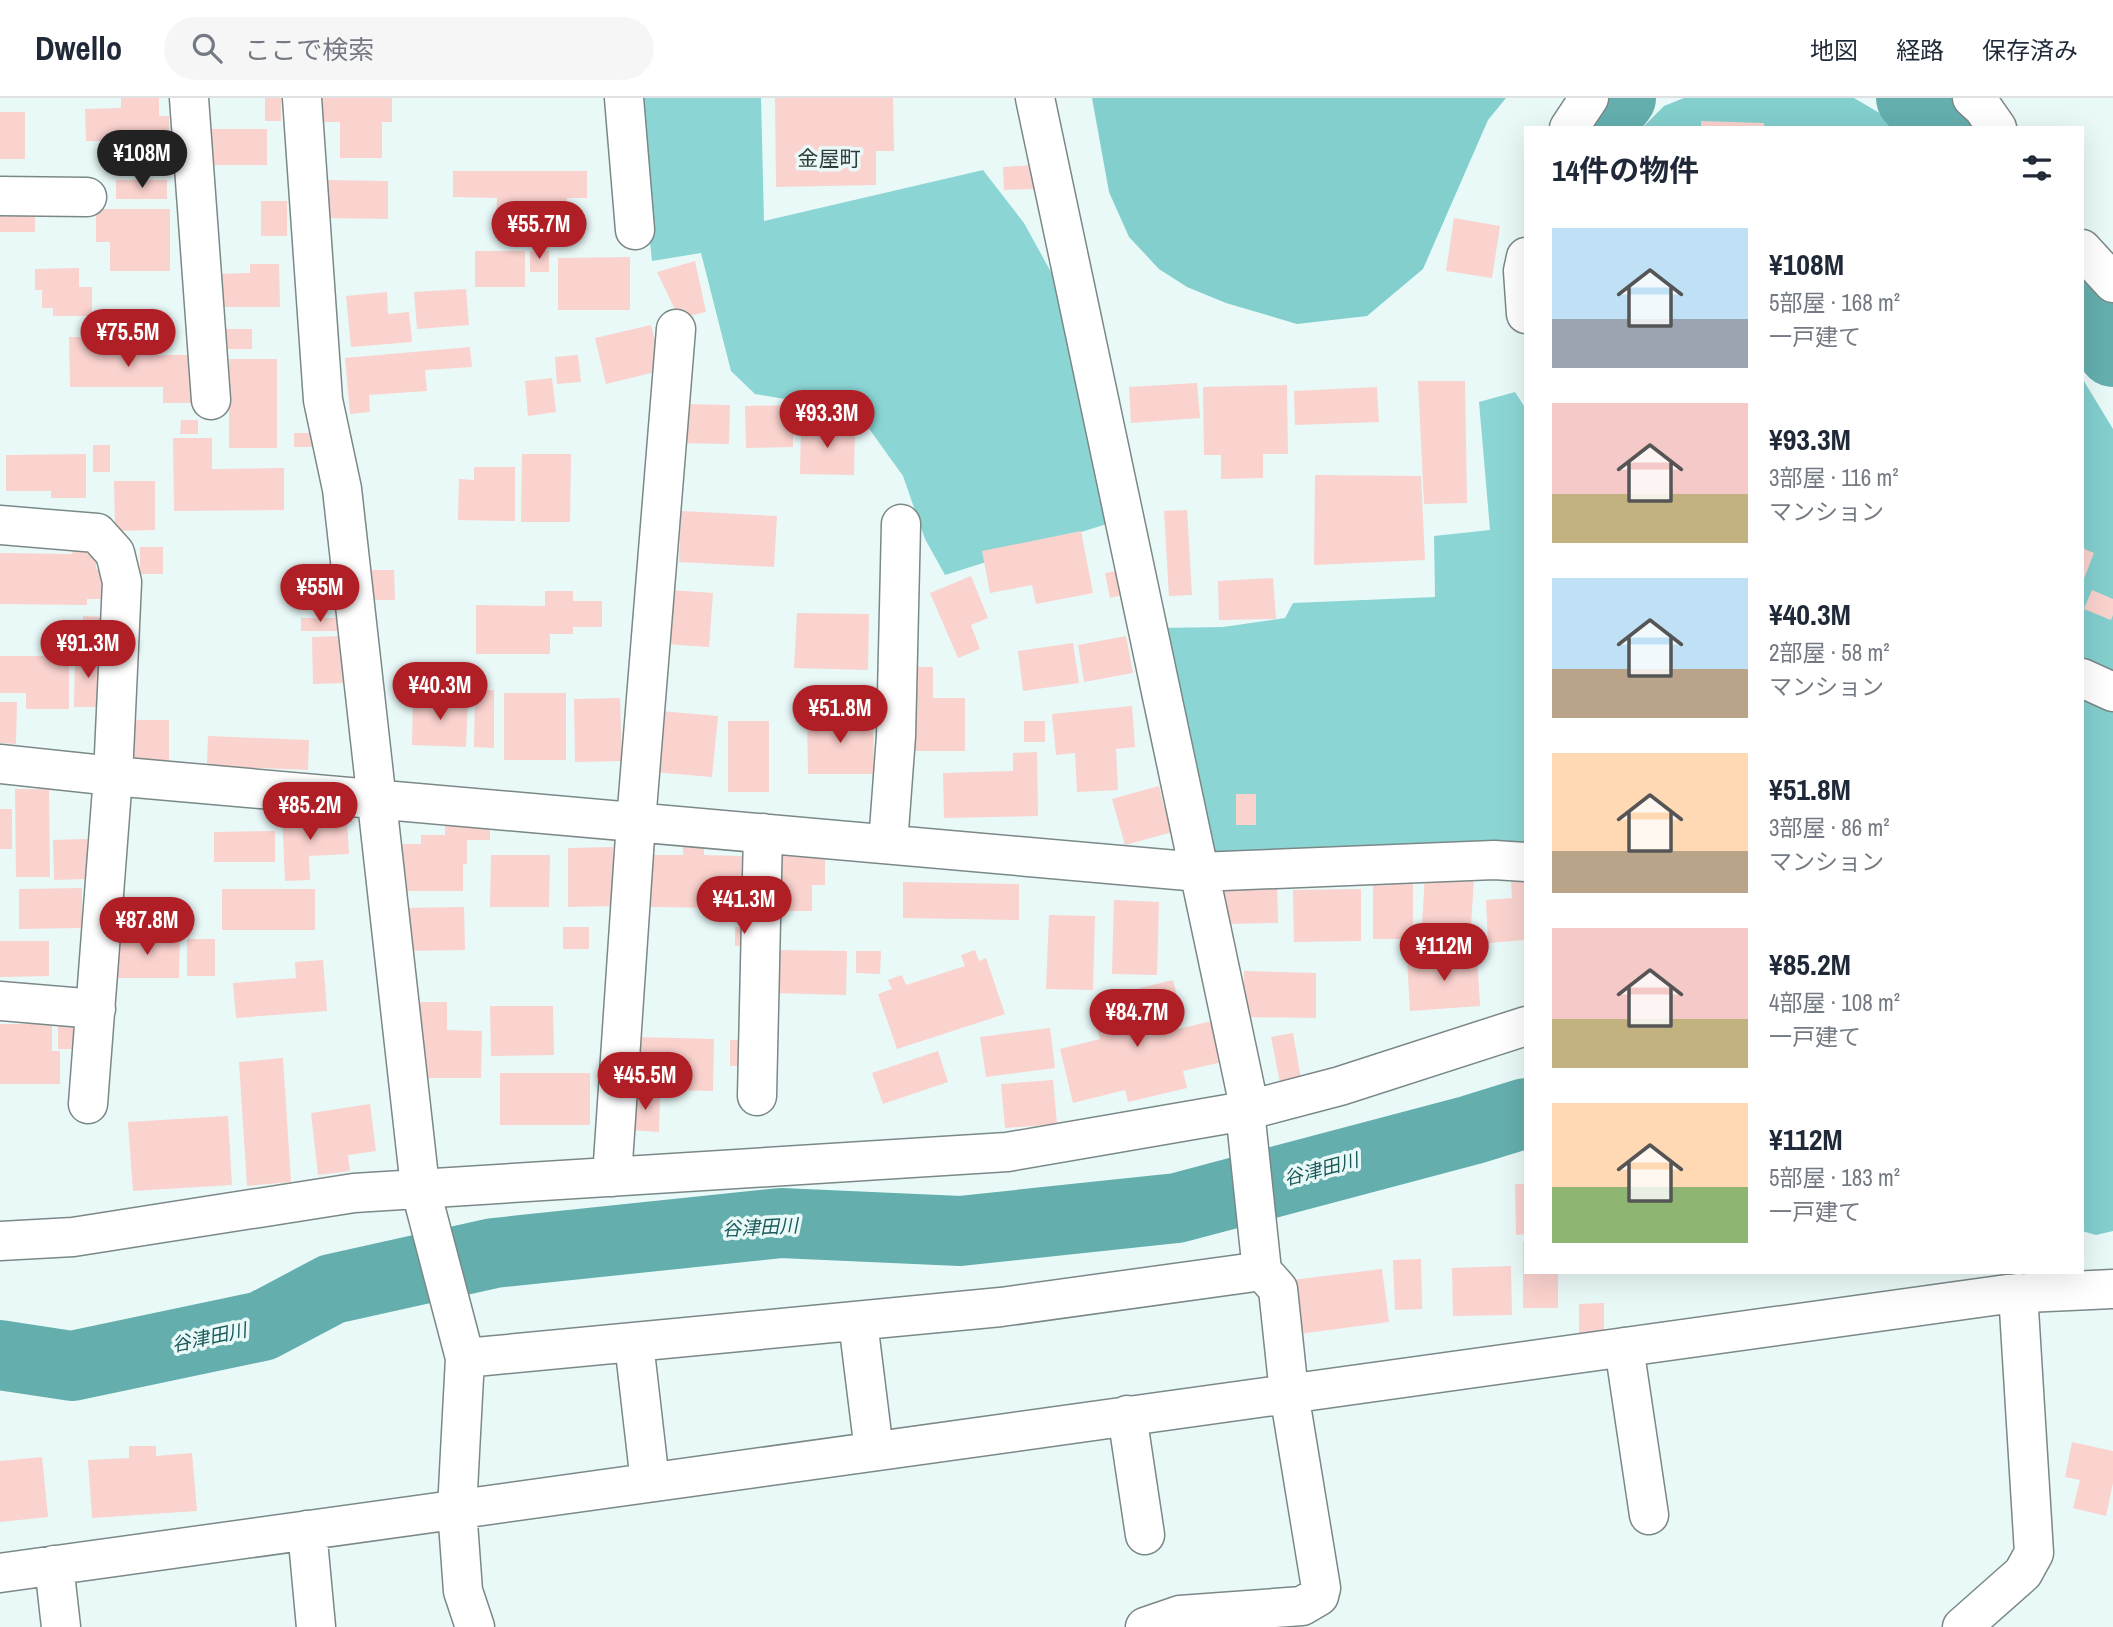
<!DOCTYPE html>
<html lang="ja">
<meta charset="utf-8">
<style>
:root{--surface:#fff;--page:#f6f6f7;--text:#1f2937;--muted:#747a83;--line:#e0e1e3;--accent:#b01f25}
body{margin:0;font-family:"Archivo Narrow","Noto Sans JP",sans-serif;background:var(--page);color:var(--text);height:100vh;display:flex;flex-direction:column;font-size:26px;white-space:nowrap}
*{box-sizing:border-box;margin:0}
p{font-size:23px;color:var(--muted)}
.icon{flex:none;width:38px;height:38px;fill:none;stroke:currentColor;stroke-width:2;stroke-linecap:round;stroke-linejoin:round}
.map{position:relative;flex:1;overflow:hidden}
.side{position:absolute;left:1524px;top:28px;width:560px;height:1148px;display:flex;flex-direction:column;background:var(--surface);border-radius:0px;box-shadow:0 7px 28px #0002}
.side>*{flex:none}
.price{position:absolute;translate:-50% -60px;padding:0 16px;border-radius:24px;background:var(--accent);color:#fff;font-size:23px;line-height:46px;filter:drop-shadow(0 2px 4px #0008)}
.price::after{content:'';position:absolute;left:50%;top:42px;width:21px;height:16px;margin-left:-10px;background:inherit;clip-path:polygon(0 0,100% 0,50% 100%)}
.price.on{background:#222;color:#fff}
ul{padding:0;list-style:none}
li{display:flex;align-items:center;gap:21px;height:175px;padding:0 28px}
li span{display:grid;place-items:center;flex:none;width:196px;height:140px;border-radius:0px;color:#555}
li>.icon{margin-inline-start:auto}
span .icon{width:84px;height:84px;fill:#fffc;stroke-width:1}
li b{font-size:30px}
h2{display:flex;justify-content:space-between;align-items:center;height:84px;padding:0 28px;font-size:30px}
header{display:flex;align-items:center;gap:42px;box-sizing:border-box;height:98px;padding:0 35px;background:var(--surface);border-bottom:2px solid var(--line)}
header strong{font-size:33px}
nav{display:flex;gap:38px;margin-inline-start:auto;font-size:24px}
.search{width:490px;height:63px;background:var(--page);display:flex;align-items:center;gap:18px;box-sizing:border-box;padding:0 24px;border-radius:38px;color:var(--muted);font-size:26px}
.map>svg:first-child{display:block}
.green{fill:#8bd6d5}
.forest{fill:#83cfce}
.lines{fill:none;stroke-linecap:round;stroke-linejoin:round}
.river{stroke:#64afae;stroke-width:70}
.building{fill:#fad2ce}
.street-casing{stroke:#7a8887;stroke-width:41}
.street{stroke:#fff;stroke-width:38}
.labels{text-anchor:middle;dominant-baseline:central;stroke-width:7;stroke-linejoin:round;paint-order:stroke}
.water-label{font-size:19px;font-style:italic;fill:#1a5a5a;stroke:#e9f9f8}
.quarter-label{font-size:21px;fill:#303c3c;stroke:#e9f9f8}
</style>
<header>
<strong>Dwello</strong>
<div class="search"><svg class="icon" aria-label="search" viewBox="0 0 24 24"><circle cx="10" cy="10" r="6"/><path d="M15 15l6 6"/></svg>ここで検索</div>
<nav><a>地図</a><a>経路</a><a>保存済み</a></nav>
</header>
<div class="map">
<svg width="2113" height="1529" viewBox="0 0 2113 1529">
<rect width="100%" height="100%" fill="#e9f9f8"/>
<path class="green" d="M635,0H761L764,123L983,72L1024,125L1062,194L1113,424L945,477L925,441L903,378L865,325L804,304L755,296L731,273L701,155L652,163Z
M1515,294L1526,311V752L1211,760L1158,530L1223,529L1285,520L1293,505L1435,499L1434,438L1490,432L1479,304Z"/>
<path class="forest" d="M1092,0H1506L1488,22L1423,171L1367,218L1297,226L1226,205L1187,189L1159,171L1129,139L1109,94Z
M1684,0H1854L1905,30H1642L1664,8Z
M2082,280L2113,331V1133L2096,1137L2082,1133Z"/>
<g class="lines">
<path class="river" d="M1911,0L1938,30
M1597,30L1621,0
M2082,212L2113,254
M0,1257L72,1268L262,1228L332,1191L494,1155L781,1125L960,1133L1177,1110L1471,1032L1526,1015"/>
</g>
<path class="building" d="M121,0H159V18H169L170,65H135V43H86L85,11L121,10Z
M265,0H281V23H265Z
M319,0H392V24H382V60H340V24H319Z
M775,0H893L894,53H876V87L776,89Z
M0,14H25V61H0Z
M1701,23L1764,25V30H1701Z
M210,31H267V67H210Z
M1034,67L1035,91L1004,92L1003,69Z
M453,73H587V100H567V127H496L497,100L453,99Z
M116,82H167V101H116Z
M327,82L388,83V121L327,120Z
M261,103H287V138H261Z
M96,111H170V173H110V144H96Z
M0,112H35V134H0Z
M1454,120L1500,128L1492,180L1446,173Z
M475,153H525V189H475Z
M530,153H549V174H530Z
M630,159V212H558V160Z
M695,163L706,214L679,220L657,174Z
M250,166H279L280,209H214V176L250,175Z
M79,170V189H92V218H53V210H42V192H35V171Z
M466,191L469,227L417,231L414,194Z
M387,194L388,216L409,214L412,244L351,249L346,198Z
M651,227L663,272L606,286L595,240Z
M226,231H252V251H226Z
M69,239H120V257H191V305H163V289H70Z
M470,249L472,269L425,272L427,293L369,297L370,314L350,316L345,260Z
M578,257L581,284L557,286L555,259Z
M229,261H277V350H229Z
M552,280L556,314L528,318L525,283Z
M1418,283H1465L1467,405L1424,406Z
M1197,285L1200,320L1131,325L1129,289Z
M1287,287L1288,356H1263V380L1221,381V357H1204L1203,289Z
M1377,289L1379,324L1295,327L1294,293Z
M682,306L730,307L729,346L681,345Z
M793,307V349L746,350L745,308Z
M181,322H198V336H180Z
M801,327L855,329L854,377L800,376Z
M294,335H313V349H294Z
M173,340H212V371L284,370V412L174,413Z
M93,347H110V374H93Z
M86,356V400H51V393H6V357Z
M522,356H571L570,424H521Z
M474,369H515V423L458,422L459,381L474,382Z
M1315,377L1421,378L1425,462L1314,467Z
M114,383H155V432L115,433Z
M1187,412L1192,497L1169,498L1164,413Z
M681,413L777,418L774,469L679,464Z
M1081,433L1093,495L1036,506L1032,487L990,495L982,453Z
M73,448L96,449V471H106V501H87V507L0,506V455L72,456Z
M140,449H163V476H140Z
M2082,450L2094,455L2083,483H2082Z
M370,472H394L395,502H370Z
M1121,472L1126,496L1110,500L1105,475Z
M971,478L988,520L971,527L980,551L958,560L930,495Z
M1273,480L1276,521L1219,522L1218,483Z
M669,492L713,495L709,549L665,546Z
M2092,492L2113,501V517L2111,522L2084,511Z
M545,493H573V503H602V529H573V536H550V556H476V507L545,508Z
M797,515L869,516L868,572L794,570Z
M83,518L103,519L102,546H82Z
M301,520H339V533H301Z
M342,538L343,585L313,586L312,539Z
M1126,538L1133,575L1084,584L1078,547Z
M1073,545L1079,585L1023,593L1018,553Z
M75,556H101L100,609H74Z
M0,558H69V611H26V595H0Z
M915,569H933V600H965V653H915Z
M475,592H494V650L474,649Z
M504,595H566V662H504Z
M413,600L468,601L466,649L412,647Z
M620,600L622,663L575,664L574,601Z
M0,604H17L16,646L0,645Z
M1132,608L1135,649L1116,651L1118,692L1077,694L1075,655L1056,657L1052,616Z
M660,613L718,618L712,679L654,674Z
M807,618H873L874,676H808Z
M128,622H169V664H128Z
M728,623H769V694H728Z
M1024,623H1045V644H1024Z
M208,638L309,642L308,672L207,668Z
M1037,654L1038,718L944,720L943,675L1013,673V655Z
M1159,688L1164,709L1173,706L1180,732L1125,747L1112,701Z
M15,691H49L50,779H16Z
M1236,696H1256V727H1236Z
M0,711H12V751H0Z
M307,711L308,722L347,721L349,756L309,758L310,782L285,783L282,713Z
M445,723H490V742H467V766H463V793H400V746H421V737H445Z
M275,733V764H214V734Z
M87,741V781L54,782L53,742Z
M683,744H704V757L742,758L741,810L650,809V757H683Z
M613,749L614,808L568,809V750Z
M491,757H550L549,809H490Z
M776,757L825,758V787H812V813H776Z
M1425,776L1474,779L1470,846L1421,844Z
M1373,779H1413V841H1373Z
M1277,783L1278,825L1222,826L1221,784Z
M1526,783V842L1488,845L1486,802L1512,800L1511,784Z
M903,784L1019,786V822L903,820Z
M82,790V830L19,831V791Z
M222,791H315V832H222Z
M1361,791V843L1294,844L1293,792Z
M1114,802L1159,804L1157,877L1112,876Z
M464,809L465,852L402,853L401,810Z
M1049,817L1095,818L1093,892L1046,891Z
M563,829H589V851H563Z
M735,829H752V848H735Z
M115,837H180L179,880H114Z
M187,841H215V878H187Z
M0,843H49V878L0,879Z
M774,852L847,853L846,897L773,895Z
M975,852L979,863L986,860L1005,916L897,951L878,896L892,891L888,882L902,877L906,887L965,868L961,857Z
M856,853H881L880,876L856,875Z
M1477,856L1480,908L1410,913L1407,861Z
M323,862L327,913L236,920L233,885L296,880L295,864Z
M1244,873L1316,875V920L1243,919Z
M1173,882L1178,902L1142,911L1149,938L1212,923L1222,964L1183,973L1187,990L1128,1004L1125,992L1073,1005L1060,951L1100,941L1091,902Z
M417,904H447V932L482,933L481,980H417Z
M490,908H553L554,957L491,958Z
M0,926H52V953H60V986H0Z
M58,926H73V951H58Z
M1050,930L1055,970L986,979L980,939Z
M1293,935L1301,981L1280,985L1271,939Z
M638,939L714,941L713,993L637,991Z
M730,942H741V968H730Z
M938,953L948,984L883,1006L872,975Z
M283,960L291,1084L247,1088L239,964Z
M500,975H590V1027H500Z
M1053,982L1057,1026L1005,1030L1001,986Z
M631,995L660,997L659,1034L630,1032Z
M370,1006L376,1053L348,1057L350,1073L318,1077L311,1015Z
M228,1018L232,1087L133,1093L128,1024Z
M1515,1086H1526V1136L1516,1137Z
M1523,1144H1526V1174H1558V1210H1523Z
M1421,1161L1422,1211L1395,1212L1393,1162Z
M1511,1168L1512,1217L1453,1218L1452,1170Z
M1382,1171L1389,1224L1299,1236L1292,1182Z
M1604,1205V1237H1579V1206Z
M2072,1344L2113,1353V1385L2106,1418L2073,1410L2080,1382L2065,1379Z
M129,1348H156V1358L192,1355L197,1413L92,1420L88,1362L129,1360Z
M42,1359L48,1419L0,1424V1363Z"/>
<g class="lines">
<g class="street-casing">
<path id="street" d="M189,0L211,302
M302,0L323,302L342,391L420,1089L465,1260L457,1411L463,1493L475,1529
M624,0L635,132
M1035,0L1246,994L1245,1013L1262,1173L1278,1191L1289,1295L1321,1490L1319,1498L1302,1508L1180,1517L1145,1529
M1972,0L1983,10L1997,30
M1569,30L1589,0
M0,98L87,99
M2082,151L2113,185
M1526,159L1523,173L1526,216
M0,427L97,435L115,455L122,484L113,678L88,1006
M2082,580L2113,594
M0,666L113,678L1199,774L1494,762L1526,764
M888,746L896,638L901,426
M0,903L96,911
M757,998L763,735
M612,1079L636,724L676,231
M0,1143L73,1139L354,1095L1007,1054L1245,1013L1340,988L1526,928
M858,1224L874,1353
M634,1245L650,1384
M1624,1249L1649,1417
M465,1260L1001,1209L1262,1173
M1127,1317L1145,1437
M307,1432L316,1529
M54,1467L61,1529
M0,1475L2007,1196L2113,1191
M1962,1529L2023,1475L2034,1455L2018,1195"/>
</g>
<use href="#street" class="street"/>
</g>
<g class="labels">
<g class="water-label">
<text transform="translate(1321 1071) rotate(-15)">谷津田川</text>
<text transform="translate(760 1129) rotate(-3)">谷津田川</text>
<text transform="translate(209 1239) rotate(-12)">谷津田川</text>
</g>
<g class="quarter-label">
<text x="829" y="60">金屋町</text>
</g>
</g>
</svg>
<b class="price on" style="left:142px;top:92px">¥108M</b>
<b class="price" style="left:539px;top:163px">¥55.7M</b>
<b class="price" style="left:128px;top:271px">¥75.5M</b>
<b class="price" style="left:827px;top:352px">¥93.3M</b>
<b class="price" style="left:320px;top:526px">¥55M</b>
<b class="price" style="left:88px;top:582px">¥91.3M</b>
<b class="price" style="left:440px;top:624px">¥40.3M</b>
<b class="price" style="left:840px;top:647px">¥51.8M</b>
<b class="price" style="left:310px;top:744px">¥85.2M</b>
<b class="price" style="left:744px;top:838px">¥41.3M</b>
<b class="price" style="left:147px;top:859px">¥87.8M</b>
<b class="price" style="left:1444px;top:885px">¥112M</b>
<b class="price" style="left:1137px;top:951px">¥84.7M</b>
<b class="price" style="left:645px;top:1014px">¥45.5M</b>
<section class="side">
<h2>14件の物件<svg class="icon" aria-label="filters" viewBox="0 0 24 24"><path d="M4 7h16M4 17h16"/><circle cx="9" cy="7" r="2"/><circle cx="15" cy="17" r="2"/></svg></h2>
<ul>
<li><span style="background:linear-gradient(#bfe0f5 65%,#9aa5b1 0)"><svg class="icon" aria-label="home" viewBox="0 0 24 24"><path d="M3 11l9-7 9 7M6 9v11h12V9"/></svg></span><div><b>¥108M</b><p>5部屋 · 168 m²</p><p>一戸建て</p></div></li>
<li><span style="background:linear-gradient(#f6c9c9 65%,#c2b280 0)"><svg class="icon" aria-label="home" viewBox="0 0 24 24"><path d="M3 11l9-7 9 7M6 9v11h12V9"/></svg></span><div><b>¥93.3M</b><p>3部屋 · 116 m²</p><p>マンション</p></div></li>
<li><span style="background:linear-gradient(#bfe0f5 65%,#b9a48a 0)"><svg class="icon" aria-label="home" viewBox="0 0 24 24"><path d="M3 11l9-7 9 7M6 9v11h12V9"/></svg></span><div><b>¥40.3M</b><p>2部屋 · 58 m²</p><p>マンション</p></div></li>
<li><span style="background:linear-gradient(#ffd9b3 70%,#b9a48a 0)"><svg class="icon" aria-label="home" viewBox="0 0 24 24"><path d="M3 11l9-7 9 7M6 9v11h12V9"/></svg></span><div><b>¥51.8M</b><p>3部屋 · 86 m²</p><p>マンション</p></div></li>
<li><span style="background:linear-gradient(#f6c9c9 65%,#c2b280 0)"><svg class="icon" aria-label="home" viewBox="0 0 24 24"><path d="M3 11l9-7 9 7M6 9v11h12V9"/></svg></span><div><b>¥85.2M</b><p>4部屋 · 108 m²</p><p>一戸建て</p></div></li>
<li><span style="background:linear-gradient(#ffd9b3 60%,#8fb573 0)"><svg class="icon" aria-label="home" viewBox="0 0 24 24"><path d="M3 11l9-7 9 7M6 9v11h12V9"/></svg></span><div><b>¥112M</b><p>5部屋 · 183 m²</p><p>一戸建て</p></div></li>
</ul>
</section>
</div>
